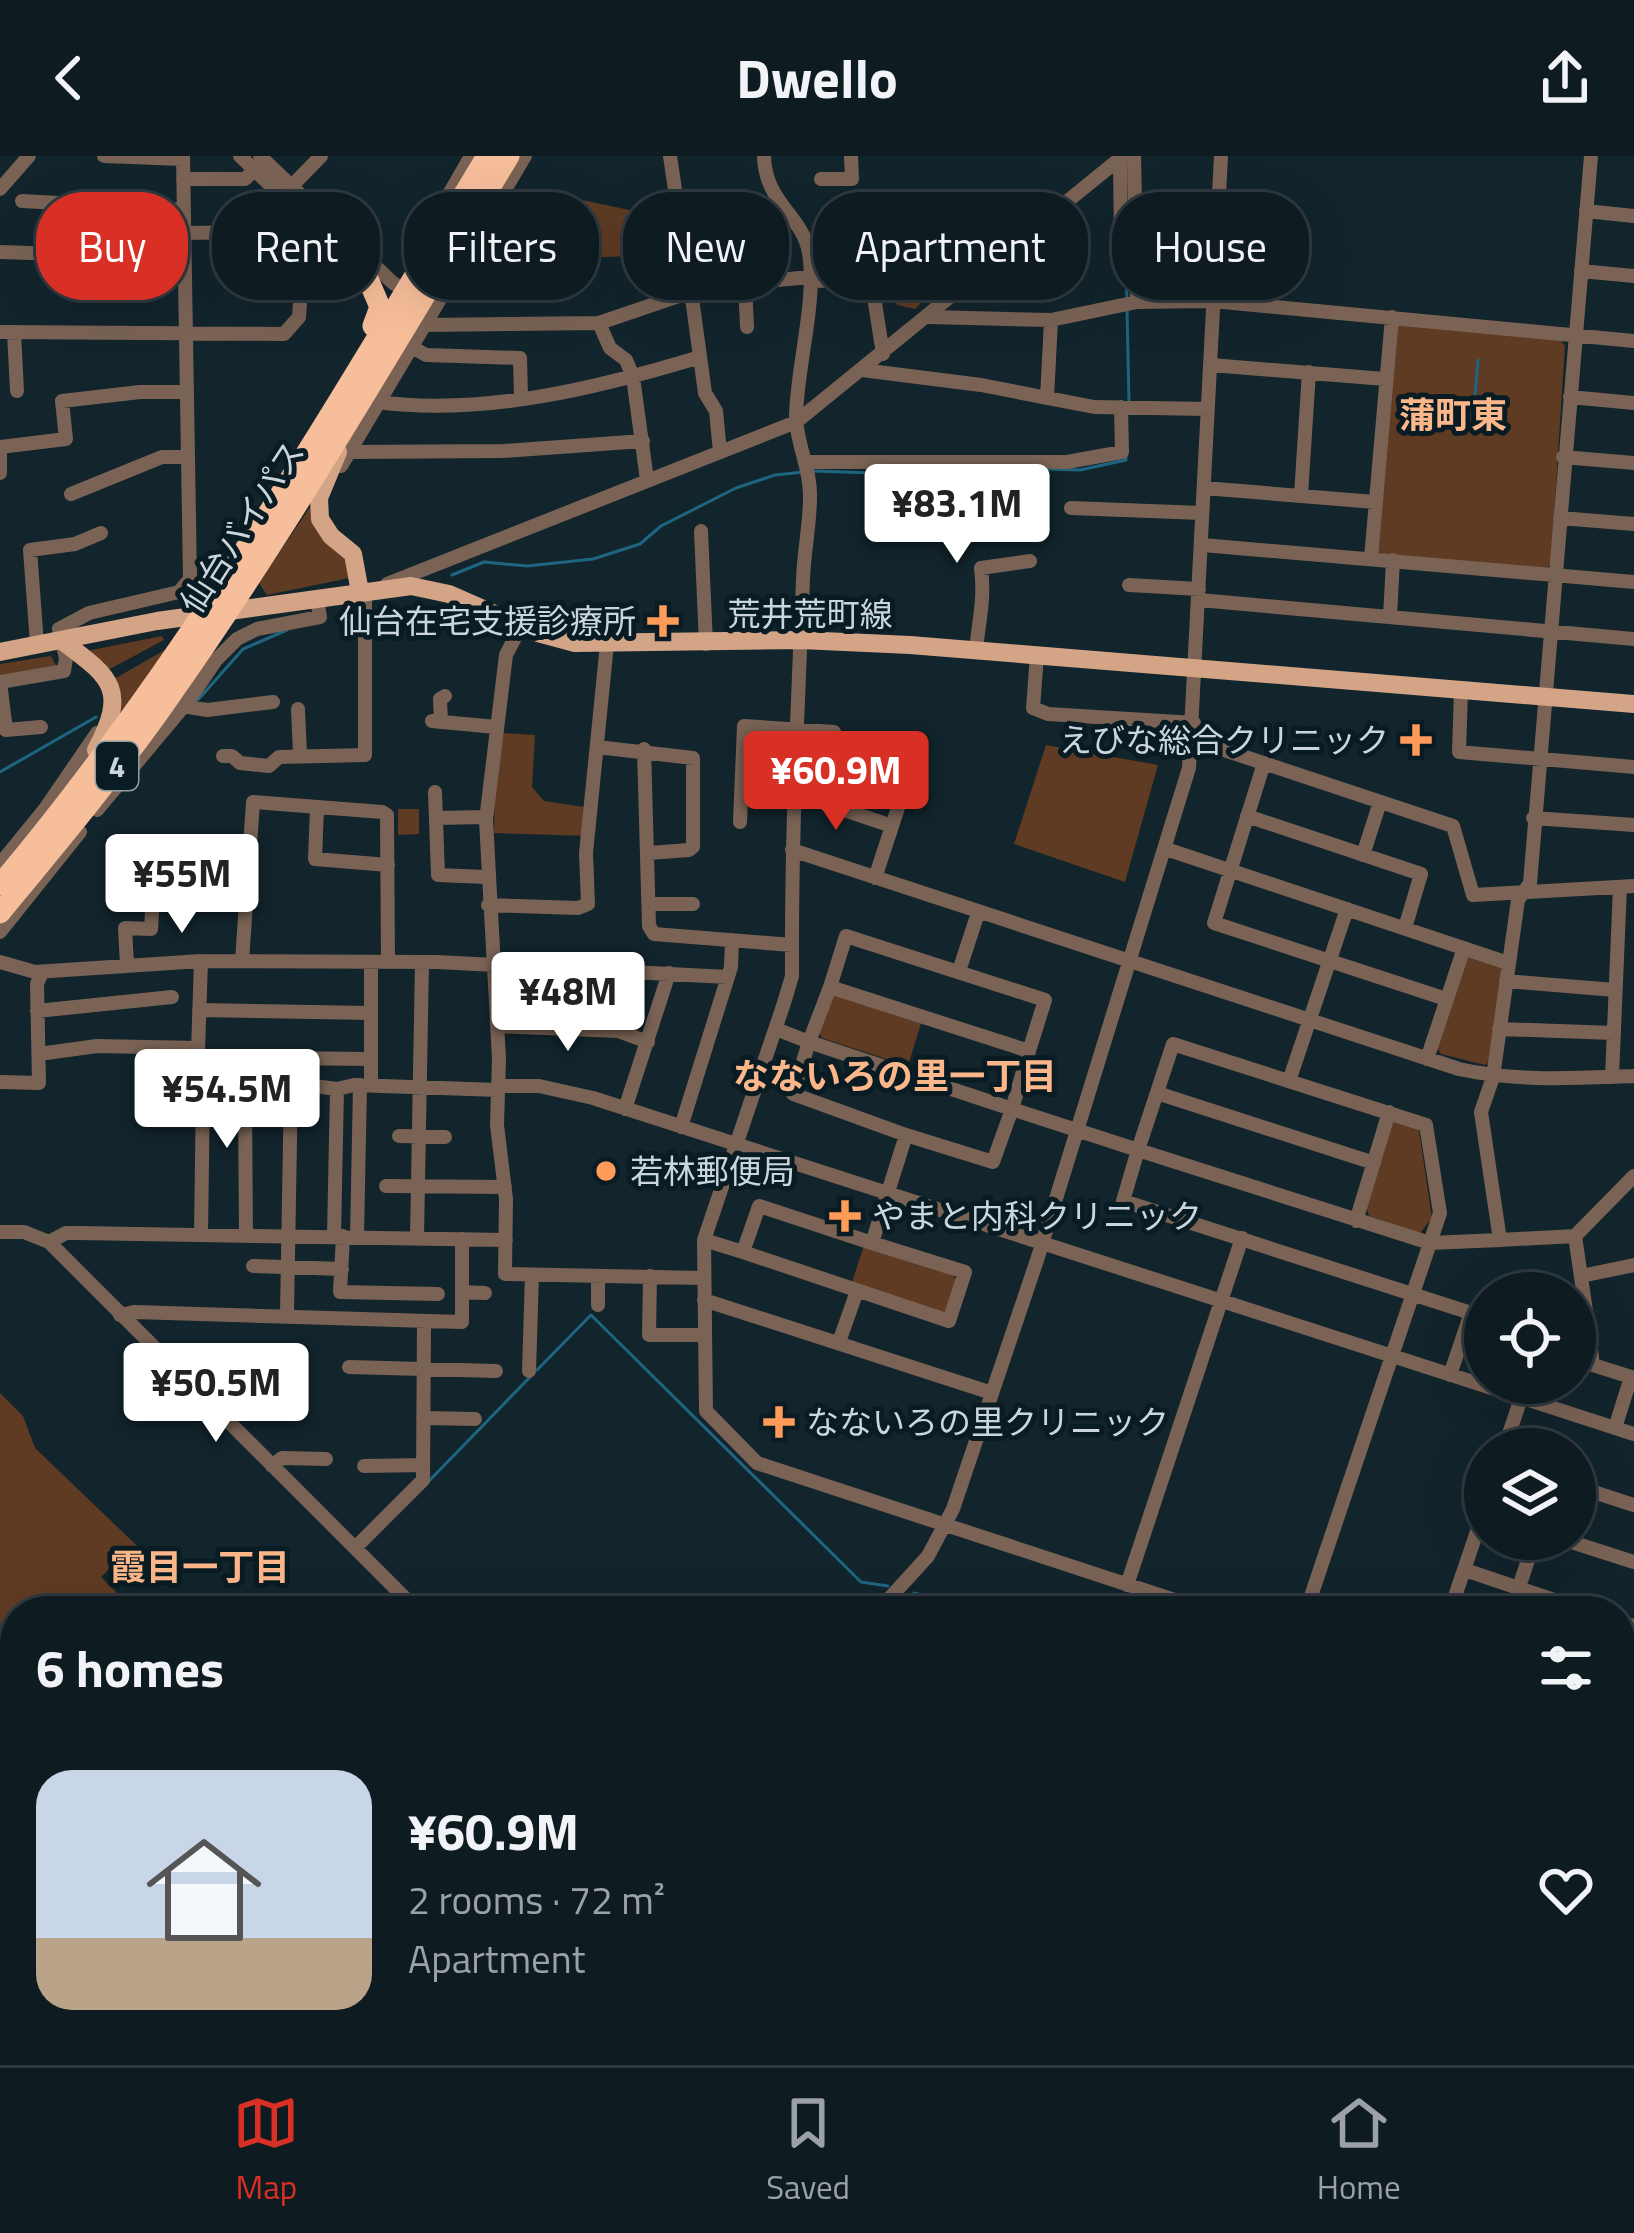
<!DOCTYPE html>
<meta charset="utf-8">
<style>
:root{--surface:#0e1b21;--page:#1c282e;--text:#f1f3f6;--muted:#9ba1a5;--line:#2e393f;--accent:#d93025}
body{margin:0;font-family:"Titillium Web","Noto Sans JP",sans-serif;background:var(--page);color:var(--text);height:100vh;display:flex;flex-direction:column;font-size:45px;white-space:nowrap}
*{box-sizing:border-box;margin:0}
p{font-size:39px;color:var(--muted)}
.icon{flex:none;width:66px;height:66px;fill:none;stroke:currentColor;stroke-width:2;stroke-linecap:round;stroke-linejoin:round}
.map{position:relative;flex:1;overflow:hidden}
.details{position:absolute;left:0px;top:1440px;width:1635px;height:471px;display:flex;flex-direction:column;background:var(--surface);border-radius:48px 48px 0 0;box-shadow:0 12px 48px #0002,0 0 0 3px var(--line)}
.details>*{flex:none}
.top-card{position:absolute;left:36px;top:36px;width:1563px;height:108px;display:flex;gap:24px}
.fabs{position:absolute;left:1464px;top:1116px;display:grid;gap:24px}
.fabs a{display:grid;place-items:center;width:132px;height:132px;border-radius:50%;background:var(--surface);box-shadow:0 12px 48px #0002,0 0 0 3px var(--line);font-size:60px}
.price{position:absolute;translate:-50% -102px;padding:0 27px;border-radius:12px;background:#fff;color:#222;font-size:39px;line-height:78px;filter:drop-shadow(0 3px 6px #0008)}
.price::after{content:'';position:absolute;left:50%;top:72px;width:36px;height:27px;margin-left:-18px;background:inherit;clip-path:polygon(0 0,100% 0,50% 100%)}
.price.active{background:var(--accent);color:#fff}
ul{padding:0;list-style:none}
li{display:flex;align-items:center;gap:36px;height:300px;padding:0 36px}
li+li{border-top:3px solid var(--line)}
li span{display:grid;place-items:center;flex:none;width:336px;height:240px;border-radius:36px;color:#555}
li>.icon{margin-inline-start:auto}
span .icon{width:144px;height:144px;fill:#fffc;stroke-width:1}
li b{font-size:51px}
h2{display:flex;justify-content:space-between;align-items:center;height:144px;padding:0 36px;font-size:51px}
.pill{padding:0 42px;border-radius:48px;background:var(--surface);box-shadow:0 12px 48px #0002,0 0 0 3px var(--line);font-size:42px;line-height:108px}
.pill.active{background:var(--accent);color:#fff}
header{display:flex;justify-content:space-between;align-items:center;height:156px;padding:0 36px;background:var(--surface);font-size:54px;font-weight:700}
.dock{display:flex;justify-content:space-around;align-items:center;height:168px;border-top:3px solid var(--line);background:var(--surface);font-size:33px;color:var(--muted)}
.dock a{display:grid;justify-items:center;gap:6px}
.dock .active{color:var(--accent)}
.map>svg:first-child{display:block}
.green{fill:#5f3b23}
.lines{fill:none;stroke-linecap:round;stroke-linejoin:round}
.stream{stroke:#1e6581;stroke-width:3}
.taxiway{stroke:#4c5c64;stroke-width:24}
.runway{stroke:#4c5c64;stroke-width:63}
.minor{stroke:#7a6355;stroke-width:14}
.major{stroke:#d4a487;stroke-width:18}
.highway{stroke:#f7be9b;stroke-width:21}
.poi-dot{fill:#fe9b58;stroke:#091b23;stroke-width:4.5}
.labels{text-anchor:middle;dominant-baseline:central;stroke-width:10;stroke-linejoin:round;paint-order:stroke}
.shield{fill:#091b23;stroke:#919ea4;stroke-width:3}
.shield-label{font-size:30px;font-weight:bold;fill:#cbd6dc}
.street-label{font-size:33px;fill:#cbd6dc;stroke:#091b23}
.poi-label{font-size:33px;fill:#cbd6dc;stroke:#091b23;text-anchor:start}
.neighbourhood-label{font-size:36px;font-weight:bold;fill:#fbb689;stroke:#091b23}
</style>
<header><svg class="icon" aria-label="back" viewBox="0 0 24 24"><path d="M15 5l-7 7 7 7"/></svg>Dwello<svg class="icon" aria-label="share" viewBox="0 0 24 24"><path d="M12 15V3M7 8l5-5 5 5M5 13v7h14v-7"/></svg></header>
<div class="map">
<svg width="1634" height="1909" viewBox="0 0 1634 1909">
<rect width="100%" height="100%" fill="#12242c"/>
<path class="green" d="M530,33L677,64V98L514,105L511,67Z
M918,92L943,126L915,153L897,149L885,120Z
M1399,166L1559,182L1565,190L1551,406L1547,414L1371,402L1394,170Z
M314,345L354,421L267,439L259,427Z
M162,480L164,484L108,514L87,495Z
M170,491L121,560L114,523Z
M51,500L56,510L0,521V508Z
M503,577L535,579L532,631L544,645L591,652L588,680L494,677L495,632Z
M1046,589L1158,609L1125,726L1014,688Z
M398,653H419V678L398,679Z
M1469,799L1503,810L1490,905L1485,909L1441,898L1437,891Z
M834,835L922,864L908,910L822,882L818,875Z
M1398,962L1413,967L1419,975L1432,1062L1420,1077L1369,1060L1365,1048L1391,966Z
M864,1089L952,1118L957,1126L946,1155L941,1158L851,1130Z
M0,1237L23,1260L35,1292L154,1406L156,1421L127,1395L101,1421L121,1441L107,1455H15V1554L0,1539Z
M0,1640L15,1655V1896H262L275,1909H0Z
M364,1896H657L645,1909H377Z"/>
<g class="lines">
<path class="stream" d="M1125,94L1127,144
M1127,154L1129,246
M1473,264L1478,204
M1046,313L1080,314L1126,304V298
M814,315L932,319L977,312
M452,419L484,406L527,410L593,403L640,388L661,370L736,332L775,319L804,316
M197,545L243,493L287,474
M0,616L96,561
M537,1214L591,1159L861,1426L888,1430
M428,1326L530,1221
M914,1437L973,1452L1006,1455
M1620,1749L1634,1753
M1620,1889L1634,1846
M1617,1899L1618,1896"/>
<path class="taxiway" d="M333,1896H334"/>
<path class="runway" d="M0,1570L15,1585
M333,1896L346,1909"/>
<path class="minor" d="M104,0L183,3
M240,0L372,127
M260,0L393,127L411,138
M670,0L677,47L702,58L782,53
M1134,0L1137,146
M1120,3L1121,88
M183,23H245L255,13
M821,23H852L851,0
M0,33L29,0
M287,35L321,0
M22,45L183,54
M1586,55L1634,60
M184,77L253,76
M0,96L184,102
M425,101L424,85L429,73L471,0
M726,103V129
M1581,115L1634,120
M810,125L864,124L874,141L883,198
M745,127L747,171
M691,135L705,237L716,255L720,296
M929,161L1051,164L1137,146L1212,145L1634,185
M599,167L610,192L626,204L633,221L647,324
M423,169L599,167L705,131L810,121
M0,176L284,178L299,161L307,44
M14,176L17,235
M410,190L426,199L520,202L521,242
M1211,209L1385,223
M862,214L981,229L1094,251L1208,253
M1570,241L1634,247
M1047,242L1051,164
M377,246C485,260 598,232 700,201
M0,291L66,283L62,245L140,236H185
M348,296L503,295L643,285
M0,297V317
M1563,301L1634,307
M806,306H1067L1122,296L1121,251
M341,310L525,0
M1204,332L1375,346
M71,338L162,301H187
M1301,339L1309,216
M1071,352L1202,357
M1560,362L1634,368
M701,375L706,488
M1202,389L1634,426
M1371,402L1392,161
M387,428L796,266L1123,0
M1129,429L1199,433
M1199,444L1634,483
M1390,461L1393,404
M521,470L506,499L486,664L499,903L497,969L506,1043L505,1118L703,1122
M37,488L30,394L75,388L101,377
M976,494C979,463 985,443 981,412L1030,405
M1037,499L1033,552L1048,558L1194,567
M1461,535L1459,596L1634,611
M183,550L207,554L273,546
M298,553L300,598
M432,565L496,571
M441,566L440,543L445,540
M41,571L6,574L0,526L64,515L66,502L59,473L89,457L179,436L190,423L183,0
M1194,584L1453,670L1473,739L1634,730
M597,591L693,602V691L689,694L649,697
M644,593L649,770L654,778L792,789C792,667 798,545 803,423C804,395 810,368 810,341C811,313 796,287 796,260C797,210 817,144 809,97C803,60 765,47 764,0
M796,598L915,600L875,722
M223,600H232L240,607L269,610L279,601L365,599V435
M1264,607L1214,767L1446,843
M435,636L438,719L486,721
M794,637L892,670
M317,651L315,703L388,709
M97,654L189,544L216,504L237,483L257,473L320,461L317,443
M1247,660L1421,718L1405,772
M436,662L486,661
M1533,662L1634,669
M740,666L744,570L834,576
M1166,693L1508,807
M792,694L1459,913C1518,926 1574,922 1634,920
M1363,699L1380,646
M0,708L45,653L97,577
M649,748H693
M488,749L578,752L588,748L586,697L607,488
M0,776L80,676
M792,789V820L784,847L704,1084L706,1255L757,1307L1208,1455
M201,805L436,806L728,821
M242,805L253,646L382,656L387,659L388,806
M0,806L35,816L201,805L197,925L203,930L201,1078
M127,809L125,772L151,773L153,737
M959,815L978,757
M1506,825L1615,834
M830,831L846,780L1045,844L1029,895
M199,854L371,857
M37,855L172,841
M497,870L618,875L648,886
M776,873L809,886L830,831L1029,895L1012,953L1138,994L1123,1045L1471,1157
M1499,873L1614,877
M1173,888L1426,969L1440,1057L1430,1087L1138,994Z
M39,898L97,890L198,892
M198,901L371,903
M1427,903L1464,792
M1612,921L1620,731
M1289,925L1347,753
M0,926L39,927L37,828L42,816
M371,930V806
M498,930H539L593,942L1634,1278
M1157,937L1374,1007
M245,948L246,1080
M625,953L669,817
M681,971L731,811L732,784
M399,980L445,981
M386,1030L505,1031
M1356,1065L1389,956
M0,1076H24L49,1086L418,1455
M334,1080L337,933L354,929L498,934
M343,1080L340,1136L438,1138
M1575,1080L1500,1084L1481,956L1493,921L1518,744L1530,727L1591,0
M357,1081L360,929
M417,1082L422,806
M704,1084L743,1096
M49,1086L66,1077H77L506,1084
M872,1087L759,1050L743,1096L949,1165L965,1116L872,1087L906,979L993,1006L1012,953L809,886L793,938L906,979
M253,1110L342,1113
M650,1120L649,1179H704
M1581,1120L1634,1109
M462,1136L485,1137
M704,1144L992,1237
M598,1149V1120
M1586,1155L1593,1209L1631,1221L1615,1272
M1575,1156L1586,1155L1575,1080L1634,1020
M287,1158L291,927L337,933
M120,1159L134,1156L462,1166V1083
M839,1186L857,1135
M349,1211L496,1215
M529,1215L532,1119
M1450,1219L1471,1157L1485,1162
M423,1262L475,1263
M1504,1293L1521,1242
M272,1310L282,1302L326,1303
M364,1310L423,1309
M1575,1330L1634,1349
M1562,1383L1634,1406
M355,1392L423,1324L424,1166
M1465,1414L1587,1455
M1127,1429L1242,1082
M878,1455L928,1400L953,1353L1038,1101L1189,612L1221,0
M1306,1455L1430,1087L1500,1084
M1450,1455L1485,1352
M1511,1455L1535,1383
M1620,1466L1634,1470
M1620,1524L1634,1528
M1620,1592L1634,1597
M880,1896L881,1909
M1585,1896L1626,1909
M1032,1909V1896
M1139,1909L1140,1896
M1216,1909L1218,1896
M1255,1909L1257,1896
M1624,1909L1634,1876"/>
<path class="major" d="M338,296L319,342L320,363L331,380L353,398L360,436
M61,484C110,521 129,532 96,594
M0,496L157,465L411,430L449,438L538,477L575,487L801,484L910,489L1634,548"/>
<path class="highway" d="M368,123L380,151L373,170
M0,729C189,504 335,251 487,0
M0,757C56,689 113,621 164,549C289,372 397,185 509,0"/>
</g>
<g class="poi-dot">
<path d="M657 447h12v12h12v12h-12v12h-12v-12h-12v-12h12z"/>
<path d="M1410 566h12v12h12v12h-12v12h-12v-12h-12v-12h12z"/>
<circle cx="606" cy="1015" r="12"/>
<path d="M839 1042h12v12h12v12h-12v12h-12v-12h-12v-12h12z"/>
<path d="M773 1248h12v12h12v12h-12v12h-12v-12h-12v-12h12z"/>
</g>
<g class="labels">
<rect class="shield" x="96" y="586" width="42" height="48" rx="9"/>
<g class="shield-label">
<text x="117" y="610">4</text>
</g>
<g class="street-label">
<text transform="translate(242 371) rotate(-57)">仙台バイパス</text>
<text x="810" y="458">荒井荒町線</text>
</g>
<g class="poi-label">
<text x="636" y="465" text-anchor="end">仙台在宅支援診療所</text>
<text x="1389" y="584" text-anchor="end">えびな総合クリニック</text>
<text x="630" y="1015">若林郵便局</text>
<text x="872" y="1060">やまと内科クリニック</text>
<text x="806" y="1266">なないろの里クリニック</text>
</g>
<g class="neighbourhood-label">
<text x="1453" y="258">蒲町東</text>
<text x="895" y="919">なないろの里一丁目</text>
<text x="200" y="1410">霞目一丁目</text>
</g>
</g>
</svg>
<div class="fabs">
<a><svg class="icon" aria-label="locate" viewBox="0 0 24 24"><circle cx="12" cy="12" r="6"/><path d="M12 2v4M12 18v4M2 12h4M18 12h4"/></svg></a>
<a><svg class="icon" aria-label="layers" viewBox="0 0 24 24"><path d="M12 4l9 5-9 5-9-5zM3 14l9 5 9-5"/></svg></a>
</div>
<b class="price" style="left:957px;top:410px">¥83.1M</b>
<b class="price active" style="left:836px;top:677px">¥60.9M</b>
<b class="price" style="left:182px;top:780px">¥55M</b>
<b class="price" style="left:568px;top:898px">¥48M</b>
<b class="price" style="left:227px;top:995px">¥54.5M</b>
<b class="price" style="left:216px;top:1289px">¥50.5M</b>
<div class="top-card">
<a class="pill active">Buy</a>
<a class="pill">Rent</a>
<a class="pill">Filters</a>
<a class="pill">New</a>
<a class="pill">Apartment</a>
<a class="pill">House</a>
</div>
<section class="details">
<h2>6 homes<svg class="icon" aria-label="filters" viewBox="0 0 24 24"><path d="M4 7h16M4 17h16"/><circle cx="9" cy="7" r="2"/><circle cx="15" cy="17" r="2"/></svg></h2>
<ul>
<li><span style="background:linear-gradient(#c9d6e8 70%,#b9a48a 0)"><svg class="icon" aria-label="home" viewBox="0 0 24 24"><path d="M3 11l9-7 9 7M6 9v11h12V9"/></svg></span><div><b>¥60.9M</b><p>2 rooms · 72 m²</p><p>Apartment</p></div><svg class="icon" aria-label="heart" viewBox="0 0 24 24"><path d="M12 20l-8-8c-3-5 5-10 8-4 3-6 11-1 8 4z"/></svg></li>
</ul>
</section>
</div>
<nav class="dock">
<a class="active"><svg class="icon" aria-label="map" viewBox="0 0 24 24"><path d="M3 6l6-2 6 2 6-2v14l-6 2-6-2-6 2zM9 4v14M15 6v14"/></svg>Map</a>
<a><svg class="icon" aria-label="saved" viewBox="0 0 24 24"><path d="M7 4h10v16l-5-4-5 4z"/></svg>Saved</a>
<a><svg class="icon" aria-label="home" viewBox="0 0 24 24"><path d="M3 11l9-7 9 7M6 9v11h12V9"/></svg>Home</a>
</nav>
